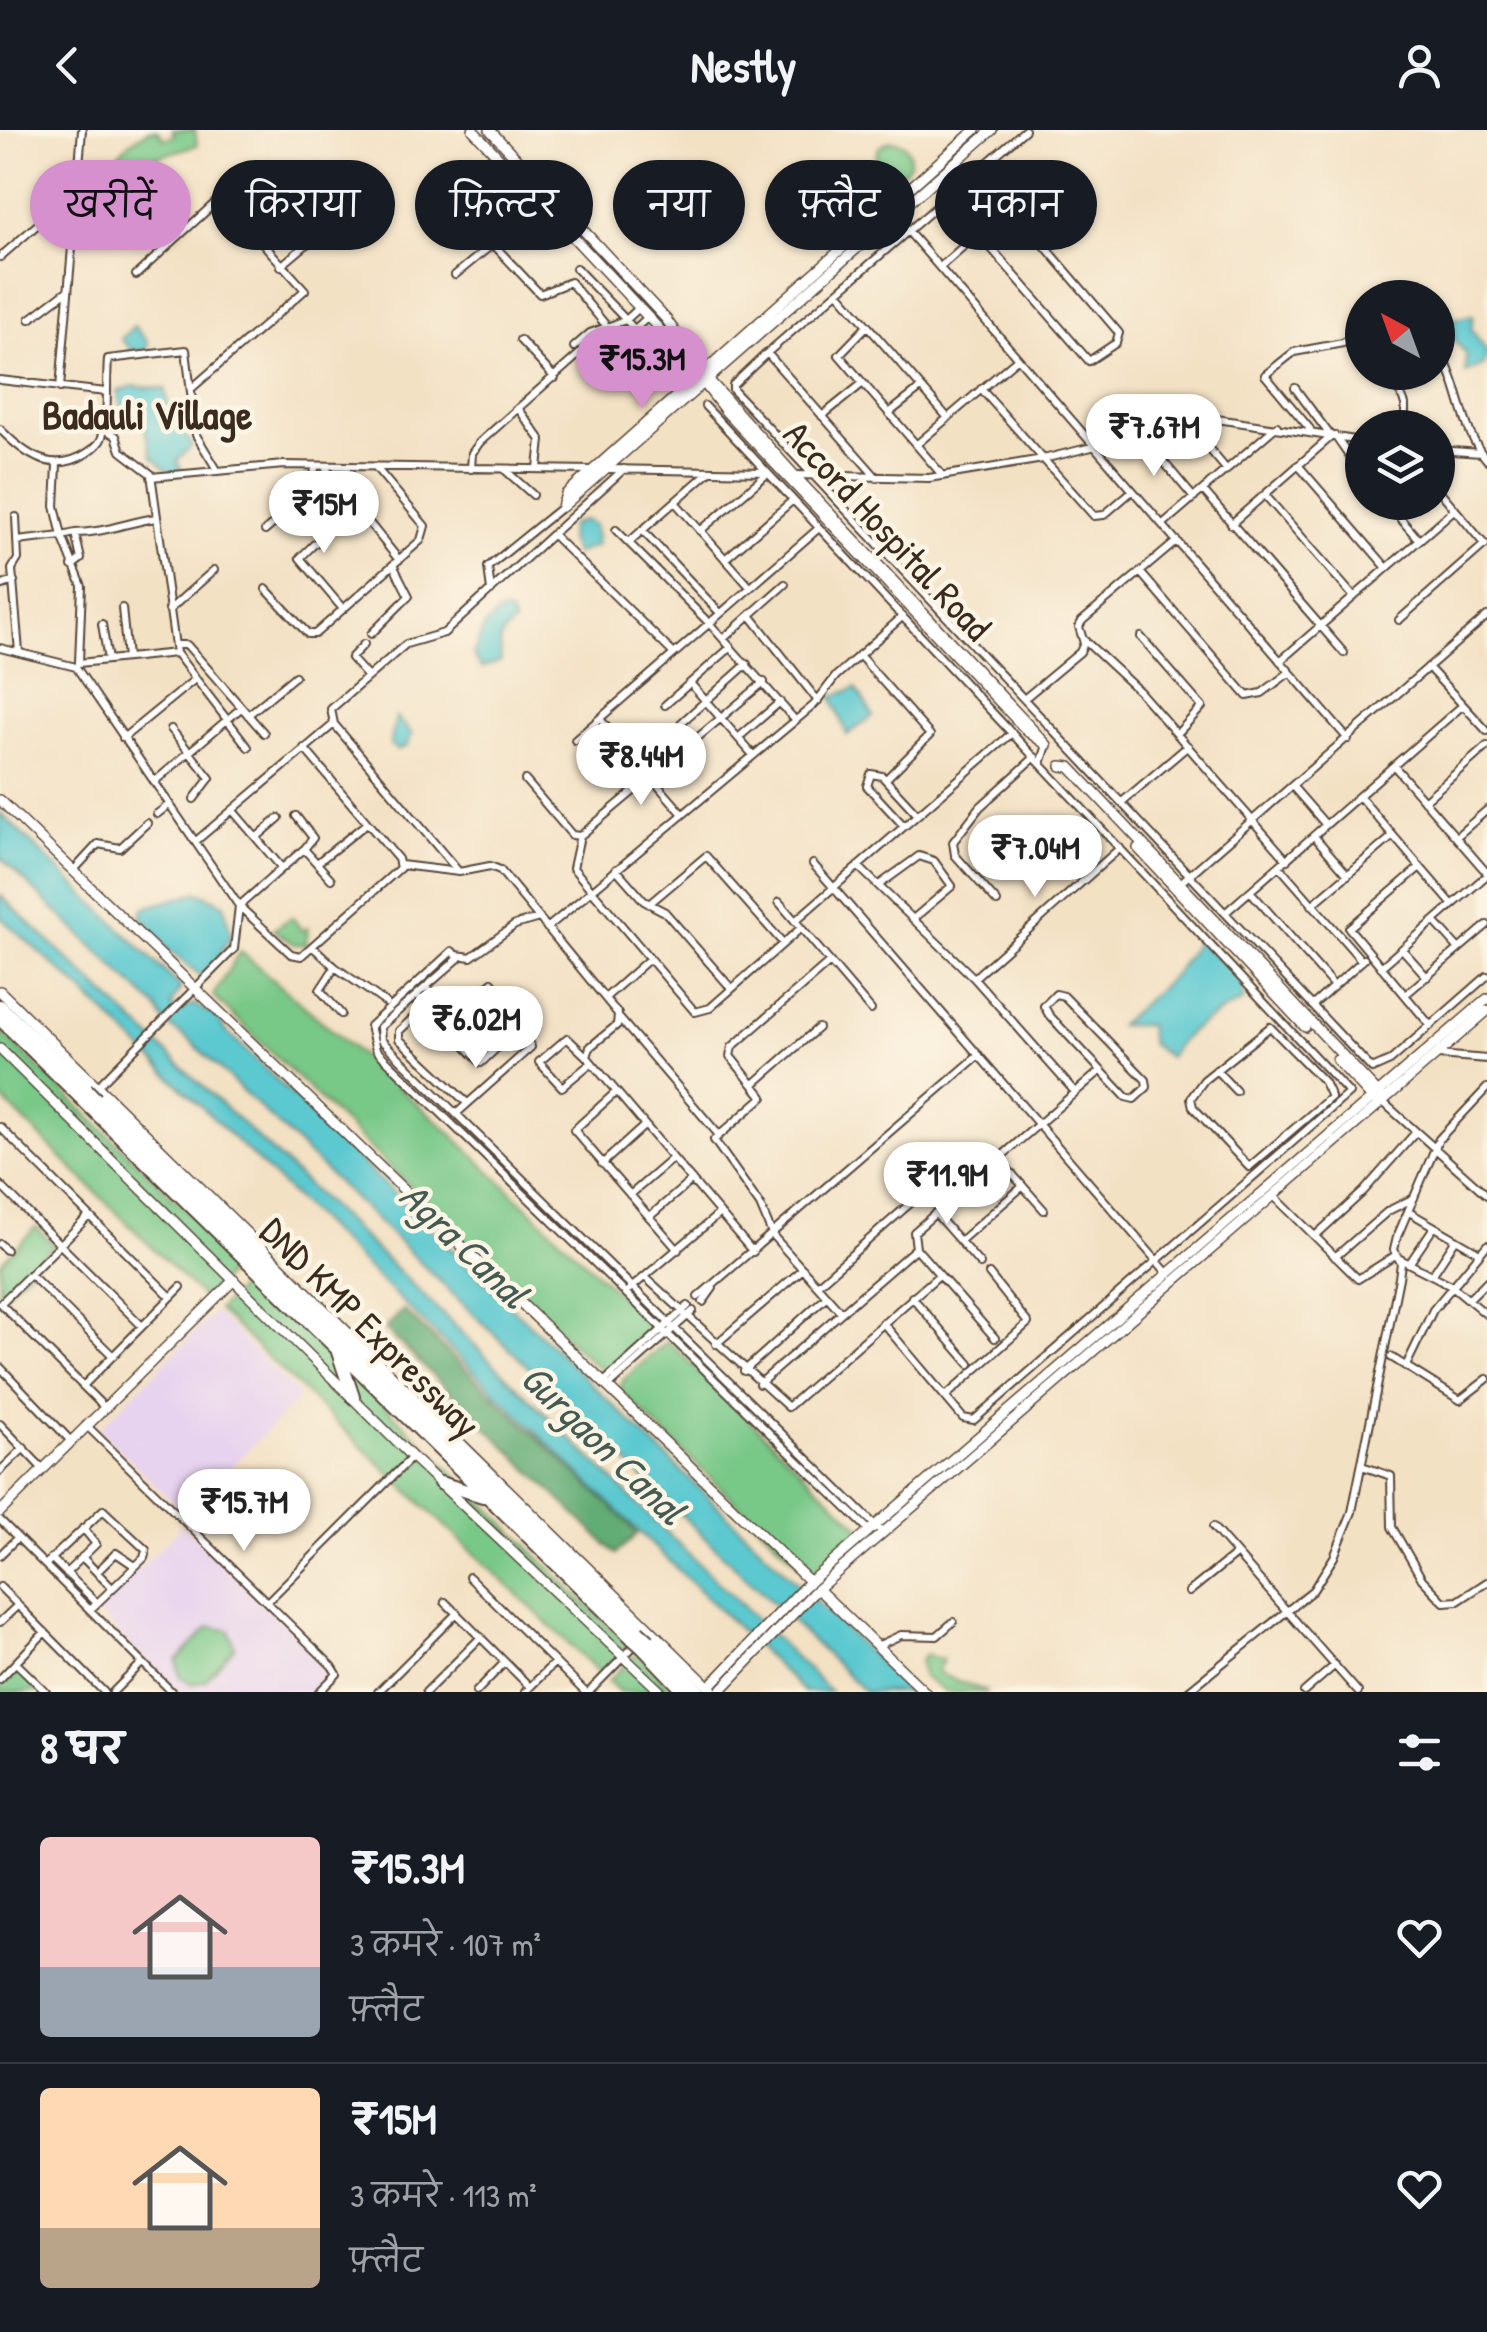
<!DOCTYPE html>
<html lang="hi">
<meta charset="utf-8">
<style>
:root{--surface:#171b24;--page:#242831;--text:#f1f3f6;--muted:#9ea1a6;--line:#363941;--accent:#d690ce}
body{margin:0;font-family:"Patrick Hand","Playpen Sans Deva",sans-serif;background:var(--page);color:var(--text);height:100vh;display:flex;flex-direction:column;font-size:38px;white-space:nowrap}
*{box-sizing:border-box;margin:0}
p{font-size:32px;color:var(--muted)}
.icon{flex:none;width:55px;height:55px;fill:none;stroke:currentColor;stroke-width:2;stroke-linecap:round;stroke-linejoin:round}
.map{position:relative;height:1562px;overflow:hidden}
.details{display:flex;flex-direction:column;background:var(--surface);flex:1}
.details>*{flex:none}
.banner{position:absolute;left:30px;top:30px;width:1428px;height:90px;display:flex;gap:20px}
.needle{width:65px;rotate:319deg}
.controls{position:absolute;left:1345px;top:150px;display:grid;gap:20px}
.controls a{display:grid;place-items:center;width:110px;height:110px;border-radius:50%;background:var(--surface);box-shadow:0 2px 8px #0004;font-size:50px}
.price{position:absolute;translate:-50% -85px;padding:0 22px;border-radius:35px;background:#fff;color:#222;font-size:32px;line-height:65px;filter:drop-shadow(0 2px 5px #0008)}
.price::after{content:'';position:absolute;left:50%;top:60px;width:30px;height:22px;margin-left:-15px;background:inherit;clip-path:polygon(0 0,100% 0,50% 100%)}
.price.selected{background:var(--accent);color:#111}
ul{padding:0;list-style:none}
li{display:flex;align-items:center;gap:30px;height:250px;padding:0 40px}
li+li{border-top:2px solid var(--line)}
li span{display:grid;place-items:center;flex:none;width:280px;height:200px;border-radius:10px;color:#555}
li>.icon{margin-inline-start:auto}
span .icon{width:120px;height:120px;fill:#fffc;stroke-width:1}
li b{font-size:42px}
h2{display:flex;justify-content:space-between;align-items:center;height:120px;padding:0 40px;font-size:42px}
.tag{padding:0 35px;border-radius:45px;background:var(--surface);box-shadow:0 2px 8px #0004;font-size:35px;line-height:90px}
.tag.selected{background:var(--accent);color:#111}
header{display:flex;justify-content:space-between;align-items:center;height:130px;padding:0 40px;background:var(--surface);font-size:45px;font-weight:800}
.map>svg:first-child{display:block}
.built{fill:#e7d2ef}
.green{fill:#78c888;stroke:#5a7953;stroke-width:2.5}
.forest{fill:#62ac74;stroke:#4e6b49;stroke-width:2.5}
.water{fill:#5cc9d0;stroke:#4c7a77;stroke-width:2.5}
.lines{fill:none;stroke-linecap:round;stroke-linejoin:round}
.street-casing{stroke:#574537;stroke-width:10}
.secondary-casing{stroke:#574537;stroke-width:12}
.highway-casing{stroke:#574537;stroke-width:16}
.street{stroke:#fff;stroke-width:6}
.secondary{stroke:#fff;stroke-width:9}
.highway{stroke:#fff;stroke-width:12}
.highway-bridge-casing{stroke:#574537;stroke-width:16;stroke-linecap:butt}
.highway-bridge{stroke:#fff;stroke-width:12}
.labels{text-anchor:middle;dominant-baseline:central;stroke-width:9;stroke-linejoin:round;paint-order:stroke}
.street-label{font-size:38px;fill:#3b2a1e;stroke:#fcf5e5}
.neighbourhood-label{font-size:40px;font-weight:bold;fill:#3b2a1e;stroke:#fcf5e5}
.water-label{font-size:40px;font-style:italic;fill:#455a53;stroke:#fcf5e5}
</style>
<header><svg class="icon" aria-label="back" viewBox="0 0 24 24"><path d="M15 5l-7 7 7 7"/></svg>Nestly<svg class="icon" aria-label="person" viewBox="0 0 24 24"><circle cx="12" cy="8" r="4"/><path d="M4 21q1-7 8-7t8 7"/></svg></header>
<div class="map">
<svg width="1487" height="1562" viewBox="0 0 1487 1562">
<rect width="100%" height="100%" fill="#fcf5e5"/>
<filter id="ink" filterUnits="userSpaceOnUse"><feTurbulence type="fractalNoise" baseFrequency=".01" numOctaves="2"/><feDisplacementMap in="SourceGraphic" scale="20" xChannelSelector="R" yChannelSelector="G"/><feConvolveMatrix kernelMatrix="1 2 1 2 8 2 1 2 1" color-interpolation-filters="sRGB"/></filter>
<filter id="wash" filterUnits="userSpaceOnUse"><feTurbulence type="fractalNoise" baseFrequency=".0048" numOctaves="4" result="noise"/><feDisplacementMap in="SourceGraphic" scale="40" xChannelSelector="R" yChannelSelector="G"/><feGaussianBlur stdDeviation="2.25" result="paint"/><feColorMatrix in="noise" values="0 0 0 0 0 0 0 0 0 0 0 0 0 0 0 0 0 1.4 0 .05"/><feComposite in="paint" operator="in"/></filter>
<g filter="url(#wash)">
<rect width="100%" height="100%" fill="#f3e1c4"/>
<path class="built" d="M215,1182L300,1267L185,1384L99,1299Z
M183,1395L331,1540L315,1562H176L96,1481Z"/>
<path class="green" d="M149,0H157L164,9L174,6L172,0H195L197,15L120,38L110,34L129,13Z
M876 28a17 17 0 1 1 34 0a17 17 0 1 1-34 0Z
M791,47L818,71L803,85L814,98L851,70L864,73L815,112L797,106L770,70Z
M292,787L302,801L308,798L306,814H294L273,800Z
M240,821L445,998L657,1201L608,1244L592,1233L213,866Z
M0,900L235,1127L231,1140L204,1169L0,967Z
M36,1097L54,1115L0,1168V1133Z
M245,1152L260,1153L628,1515L600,1543L218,1180Z
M668,1211L862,1399L811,1445L620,1261L623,1250Z
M209,1497L229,1500L235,1517L205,1551L192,1554L180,1546L177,1531Z
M637,1523L675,1562H620L608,1551Z
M925,1525L943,1530L937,1543L988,1562H945L923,1547L920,1532Z
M17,1538L41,1562H0V1555Z"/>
<path class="forest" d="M403,1180L624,1389L637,1404L616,1424L385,1199Z"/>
<path class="water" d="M1441,184L1449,190L1473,185L1471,199L1487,222L1484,235L1466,243V224L1438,191Z
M134,196L148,212L147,220L133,221L121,209Z
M133,256L165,259L169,278L192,315L177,331L183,343L169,342L152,326C147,304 147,293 124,284L117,262Z
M584,390L594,395L597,415L575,424L569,410L570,395Z
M500,482L509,483L514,493L500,508L501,531L482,538L473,525L484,497Z
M856,558L873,586L847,605L832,567Z
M396,587L412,604L407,616L397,620L390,614Z
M0,683L181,857L170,876L182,880L193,874L217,887L224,899L910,1562H865L192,912L166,894L156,877L0,727Z
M198,762L224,774L231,805L205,849L166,818L141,786L144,778Z
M0,765L392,1135L831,1562H804L71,850L0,787Z
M1198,810L1244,851L1243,871C1214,885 1185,899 1169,927L1151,914L1148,895H1119L1175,844Z"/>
</g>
<g filter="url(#ink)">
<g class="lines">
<g class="street-casing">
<path id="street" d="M1025,0L767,223L733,255V260L1372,939L1390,931L1487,846
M894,85L1348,609
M978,103L1089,231L1116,213L1119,203L1010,75
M0,127L88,51L125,63L166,116
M281,136L346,81
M940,137L1021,65
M576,138L626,190L639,178
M136,145L215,73L237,85L305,160L192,258
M455,145L493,114L540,164L570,152L609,199
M838,162L948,288
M30,189L67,161
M867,196L839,225L943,346
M520,210L555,248
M574,217L590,203L626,190L672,241
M1438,220C1462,254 1459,298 1487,330
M767,223L877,348
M1391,242L1405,274V298
M0,250L106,262
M60,258L82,0
M1295,258L1330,305
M981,259L1094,386L1104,385L1132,361
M705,276L1349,963L974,1290L963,1288L883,1193
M518,278L541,310L538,338
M889,283L921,258
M822,286L863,253
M1189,295L1227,340
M103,298L116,306L121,321L151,344L176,523
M0,299C25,325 53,345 87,323C93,319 100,314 102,307C109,284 106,253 108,229L186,220L196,305L216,338
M1310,299L1265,245L1294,222L1343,213L1362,199
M1142,306L1194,368
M1335,306L1362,345
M916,315L1018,228
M1438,320L1481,323
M57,335L55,376L62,406L75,403L81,429L72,436
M1298,335L1387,438
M326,339L399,430
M471,339L472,323L480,312L585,219L601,230L614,231L624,209L648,187
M504,339L533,365
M608,339L766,342
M795,345L929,348L1043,329L1210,288L1362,311
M151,347L284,335L592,340
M1438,359L1485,415
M1203,360L1344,523
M1265,365L1354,467
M675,372L750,457
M1386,372L1419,410
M16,387L18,429L12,439L19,522
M1163,394L1277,296
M1231,394L1332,306
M616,400L709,493L795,590
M642,400L720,483
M265,401L312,360L315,338
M700,401L767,344
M75,403C104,403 128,392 156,388
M555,407L674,524
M17,411L62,406L82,456L79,532
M629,412L710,341
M725,429L793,370
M1140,442L1247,566L1262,563L1290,542
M0,456L14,451
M266,459L308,504H315L421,410L425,396L377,339
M491,461L488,437L562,377
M122,478L127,528
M343,479L300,428L353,376
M169,480L214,440
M750,485L818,571
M1399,490L1485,414
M102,494L108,530
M371,504L409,466L393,435
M1141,507L1202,577L1177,604
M723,509L785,454
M1084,510L1140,562L1287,730
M364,514L351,528L367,546
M175,515H187L264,603
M0,518L76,537L239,776L234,819L95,959
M859,525L930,605L886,649
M1280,531L1455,379
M79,533L176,523L248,617
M1428,537L1487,601
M690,553L753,625
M1025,568L1080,522L1084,513L1079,497L1082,491L1177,411
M665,575L731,517
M248,585L295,546
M600,589L682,683
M681,593L747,534
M334,594L331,579L406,514L444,503L624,339
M171,599L210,648L194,669
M123,608L194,550
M738,608L780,572
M575,610L819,398
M304,618L398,729L400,738L301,826L291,824L239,776L304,719L331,749
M1041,634L1047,615
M1394,636L1487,743
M525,650L572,705L580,706L764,552
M154,652L241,578
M1293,657L1326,695
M1359,666L1452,774
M1424,671L1487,616
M1122,672L1188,616
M234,682L281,737
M157,684L170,674
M296,686L313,708L305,718
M904,696L867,656L871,644L882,646L917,684
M580,706L573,738L695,882L710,878L801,798
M1314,706L1348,745
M257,707L279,688
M1456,707L1487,680
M196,711L334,594L458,741
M317,733L367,693
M813,734L1169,1145
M401,735L459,742L490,736L500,740L618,884L617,895L590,917L587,927L753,1122
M858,736L974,848L1075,962
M1279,736L1362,831
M1420,737L1349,798L1430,895
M616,739L644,771L665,782L731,858
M74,740L98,714L120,718L147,693
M1179,754L1487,486
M879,755L919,726L934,731L952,756L913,789
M1250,761L1334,856
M779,772L871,880
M997,772L955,725L953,712L980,677L1035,627
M649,774L706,726L783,813
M1312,775L1393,706
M1225,783L1463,575
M795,791L1012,603
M1434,791L1459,819
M547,798L814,575L836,546L902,487
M313,817L335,837L320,860L341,884
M1402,819L1427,847
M457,825L471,827L515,795L539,788
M830,832L732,917L730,926L763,967L714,1010L760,1075L773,1106L841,1182
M335,837L386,873
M1381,837L1487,745
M974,848L1120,718
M426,857L454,884L492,852L524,892L481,933L427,875
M1056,864L1064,866L1146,950L1147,957L1134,969L1126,967L1049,885L1044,876Z
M417,865L427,875L399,901V909L467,973
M1405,865L1487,795
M605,868L648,830
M1313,875L1364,829
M620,889L718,1004
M1270,897L1324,952L1331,967L1249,1037L1193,977L1191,968L1204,950Z
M460,910L485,892L504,913
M1438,925L1487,929
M586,926L567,908L539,932L562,957L591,933
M1216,940L1236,961
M755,953L818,898
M616,962L574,1000L678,1120
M1383,972L1487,1065
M456,984L531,917L520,899
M0,997L171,1167
M999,1029L1044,1080
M602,1034L644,996
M0,1055L142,1196
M630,1065L673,1028
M1274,1066L1358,1149L1396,1125
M1409,1082L1480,1123
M935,1083L980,1134
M649,1087L692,1050
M1315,1106L1363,1062L1416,1002
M960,1111L1023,1056
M0,1114L6,1120
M1335,1127L1388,1081L1414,1068
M1400,1129L1451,1155L1487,1185
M1411,1131L1434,1097
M30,1144L113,1226
M1433,1144L1456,1109
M645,1147L788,1277L939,1145
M817,1155L921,1064
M630,1159L720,1083
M698,1167L979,925
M912,1167L970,1234
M1469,1169L1487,1151
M703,1172L713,1158
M0,1173L102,1275
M1,1173L89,1086
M995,1208L916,1118L914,1102L1100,941
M716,1214L803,1139
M1391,1227L1460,1270L1487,1249
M1406,1236L1433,1180L1487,1115
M0,1237L68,1308
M744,1241L827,1166
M605,1251L688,1176
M759,1254L916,1118
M610,1255L693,1181
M83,1256L181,1157
M946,1266L1028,1193L989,1144
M0,1294L40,1336
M86,1295L332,1536L337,1544L319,1562
M1362,1336L1391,1346L1392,1397L1422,1449L1444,1472L1458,1471L1487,1452
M0,1341L24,1318
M0,1390L172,1562
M1213,1397L1358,1562
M870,1401L376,920L370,896L452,821L459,828L380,897L381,910L883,1403
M0,1425L17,1408
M82,1427L112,1458
M51,1428L97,1473
M45,1435L103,1380L146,1420L144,1428L90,1480
M97,1442L116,1423L135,1436
M66,1443L96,1414L83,1398
M469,1447L585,1562
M0,1457L104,1562
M1189,1462L1236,1424
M267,1472L412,1327
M445,1472L530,1557
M0,1492L18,1475
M877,1516L901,1505L937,1506L953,1492
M16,1533L46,1562
M0,1549L45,1502
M113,1562L142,1533
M378,1562L457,1483
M426,1562L481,1507
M476,1562L505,1532
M525,1562L555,1532
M589,1562L637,1513
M1187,1562L1313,1460L1334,1427L1352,1382L1399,1148L1401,1133L1394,1120L1397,1107L1439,1009L1487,958
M1304,1562L1335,1535"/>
</g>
<g class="secondary-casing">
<path id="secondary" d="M473,0L677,218L727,283L1027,601L1047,615
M490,0L666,189L707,248L796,347L1047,615
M562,377L992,0
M562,377L566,364L975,0
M1061,636L1070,637L1382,967
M0,670L810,1452
M1138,718L1305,897
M0,861L712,1560
M0,919L412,1327L661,1562
M1337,930L1374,970
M0,1382L234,1150
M818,1459L925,1562
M709,1557L805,1456L1487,869
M719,1562L812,1464L1487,881"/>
</g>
<g class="highway-casing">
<path id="highway" d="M0,876L86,959
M0,889L79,966
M96,969L638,1501
M90,977L633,1509
M338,1222L353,1267
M440,1353L483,1366
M649,1511L699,1562
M643,1518L685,1562"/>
</g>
<use href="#street" class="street"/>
<use href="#secondary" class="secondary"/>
<use href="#highway" class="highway"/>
<g class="highway-bridge-casing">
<path id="highway-bridge" d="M86,959L96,969
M79,966L90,977
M638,1501L649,1511
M633,1509L643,1518"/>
</g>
<use href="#highway-bridge" class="highway-bridge"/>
</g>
</g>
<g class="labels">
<g class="street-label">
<text transform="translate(888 400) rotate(47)">Accord Hospital Road</text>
<text transform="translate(371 1197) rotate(45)">DND KMP Expressway</text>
</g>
<g class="neighbourhood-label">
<text x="147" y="284">Badauli Village</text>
</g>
<g class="water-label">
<text transform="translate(465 1114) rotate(44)">Agra Canal</text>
<text transform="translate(604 1313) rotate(44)">Gurgaon Canal</text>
</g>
</g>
</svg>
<div class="controls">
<a><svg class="needle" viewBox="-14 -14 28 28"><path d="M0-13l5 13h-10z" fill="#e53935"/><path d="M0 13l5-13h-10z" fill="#9ea1a6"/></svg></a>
<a><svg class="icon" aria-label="layers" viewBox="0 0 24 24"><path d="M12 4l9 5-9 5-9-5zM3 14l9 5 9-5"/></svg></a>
</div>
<b class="price selected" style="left:642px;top:281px">₹15.3M</b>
<b class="price" style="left:1154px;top:349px">₹7.67M</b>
<b class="price" style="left:324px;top:426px">₹15M</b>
<b class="price" style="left:641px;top:678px">₹8.44M</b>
<b class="price" style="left:1035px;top:770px">₹7.04M</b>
<b class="price" style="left:476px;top:941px">₹6.02M</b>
<b class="price" style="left:947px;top:1097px">₹11.9M</b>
<b class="price" style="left:244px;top:1424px">₹15.7M</b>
<div class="banner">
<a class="tag selected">खरीदें</a>
<a class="tag">किराया</a>
<a class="tag">फ़िल्टर</a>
<a class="tag">नया</a>
<a class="tag">फ़्लैट</a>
<a class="tag">मकान</a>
</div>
</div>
<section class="details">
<h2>8 घर<svg class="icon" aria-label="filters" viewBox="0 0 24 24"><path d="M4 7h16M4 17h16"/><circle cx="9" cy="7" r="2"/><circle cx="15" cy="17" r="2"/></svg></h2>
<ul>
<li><span style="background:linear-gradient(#f6c9c9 65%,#9aa5b1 0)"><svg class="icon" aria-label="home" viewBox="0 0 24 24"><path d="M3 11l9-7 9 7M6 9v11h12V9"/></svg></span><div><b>₹15.3M</b><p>3 कमरे · 107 m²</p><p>फ़्लैट</p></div><svg class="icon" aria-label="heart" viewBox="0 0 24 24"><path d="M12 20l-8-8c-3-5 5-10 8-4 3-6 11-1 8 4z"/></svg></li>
<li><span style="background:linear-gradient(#ffd9b3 70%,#b9a48a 0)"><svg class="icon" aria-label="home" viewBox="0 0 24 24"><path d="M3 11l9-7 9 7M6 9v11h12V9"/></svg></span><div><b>₹15M</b><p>3 कमरे · 113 m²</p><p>फ़्लैट</p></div><svg class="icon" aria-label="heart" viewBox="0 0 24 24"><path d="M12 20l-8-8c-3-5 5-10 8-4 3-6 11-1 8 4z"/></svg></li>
</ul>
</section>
